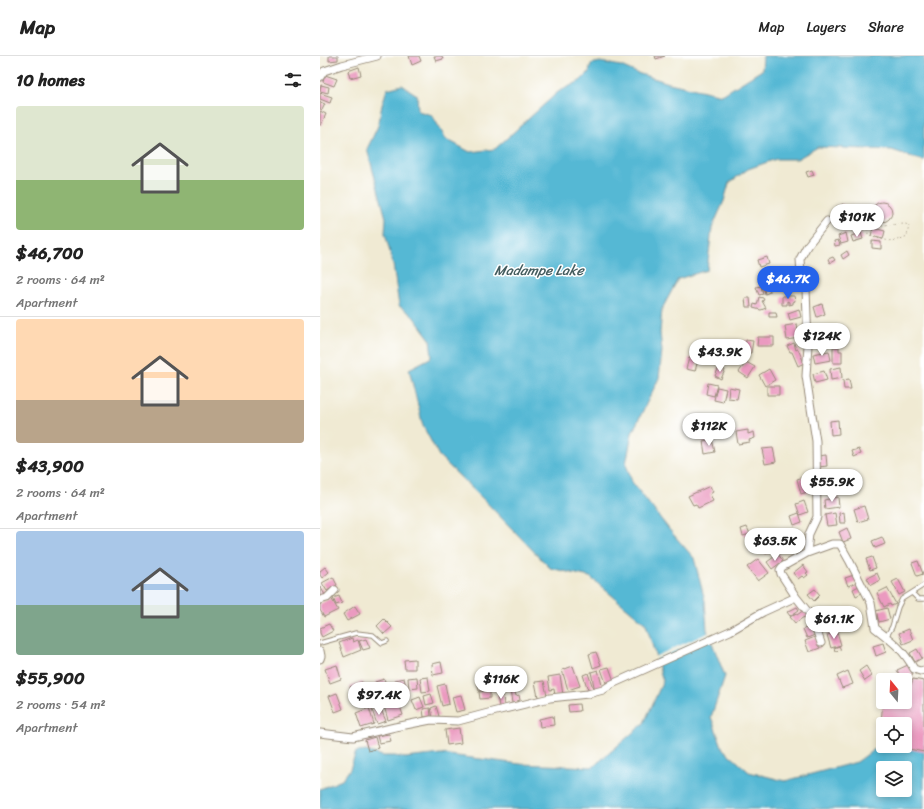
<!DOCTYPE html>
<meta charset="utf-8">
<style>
:root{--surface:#fff;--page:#f2f2f2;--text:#222;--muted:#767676;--line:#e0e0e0;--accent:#2563eb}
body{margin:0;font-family:Sriracha,sans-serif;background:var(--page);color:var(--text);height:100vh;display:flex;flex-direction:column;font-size:15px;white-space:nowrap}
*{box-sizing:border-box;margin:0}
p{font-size:13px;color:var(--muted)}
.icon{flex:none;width:22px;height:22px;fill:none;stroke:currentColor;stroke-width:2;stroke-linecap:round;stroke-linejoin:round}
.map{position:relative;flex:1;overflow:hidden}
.panel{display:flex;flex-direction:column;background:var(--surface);width:320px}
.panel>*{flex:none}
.needle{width:26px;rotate:342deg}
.controls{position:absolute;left:556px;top:617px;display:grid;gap:8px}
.controls a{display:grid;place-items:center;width:36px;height:36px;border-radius:4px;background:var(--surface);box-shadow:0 2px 6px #0003;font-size:20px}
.price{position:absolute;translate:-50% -34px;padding:0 9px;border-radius:14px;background:#fff;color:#222;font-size:13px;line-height:26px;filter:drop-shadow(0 1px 2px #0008)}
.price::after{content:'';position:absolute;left:50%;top:24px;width:12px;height:9px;margin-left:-6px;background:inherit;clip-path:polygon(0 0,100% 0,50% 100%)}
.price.current{background:var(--accent);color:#fff}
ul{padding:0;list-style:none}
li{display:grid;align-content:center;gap:8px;height:212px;padding:0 16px}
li+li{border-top:1px solid var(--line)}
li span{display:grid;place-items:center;height:124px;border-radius:4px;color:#555}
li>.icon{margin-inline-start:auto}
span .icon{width:72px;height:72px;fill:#fffc;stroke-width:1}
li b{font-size:17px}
h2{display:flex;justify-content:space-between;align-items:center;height:48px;padding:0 16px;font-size:17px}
header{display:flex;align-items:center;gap:24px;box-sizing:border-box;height:56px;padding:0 20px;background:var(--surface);border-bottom:1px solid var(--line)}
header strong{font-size:19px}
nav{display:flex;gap:22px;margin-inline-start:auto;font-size:14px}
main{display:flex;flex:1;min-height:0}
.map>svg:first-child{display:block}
.water{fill:#55b8d4;stroke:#487179;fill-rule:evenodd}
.pier{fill:#f0ead3}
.building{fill:#eb9ac0}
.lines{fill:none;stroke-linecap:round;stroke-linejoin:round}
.lane-casing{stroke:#968a78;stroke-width:5.5}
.street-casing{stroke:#968a78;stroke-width:9}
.path{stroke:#968a78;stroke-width:1;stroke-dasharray:1 3;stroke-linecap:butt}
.lane{stroke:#fff;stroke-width:3.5}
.street{stroke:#fff;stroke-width:7}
.labels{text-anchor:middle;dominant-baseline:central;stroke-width:3;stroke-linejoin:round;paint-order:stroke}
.water-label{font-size:14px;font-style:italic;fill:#445c5e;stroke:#fff}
</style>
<header>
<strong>Map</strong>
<nav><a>Map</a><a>Layers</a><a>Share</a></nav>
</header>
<main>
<section class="panel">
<h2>10 homes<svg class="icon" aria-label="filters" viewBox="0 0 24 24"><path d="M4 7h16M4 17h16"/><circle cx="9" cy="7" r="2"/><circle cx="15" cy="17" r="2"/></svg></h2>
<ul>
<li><span style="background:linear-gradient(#dfe7d0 60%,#8fb573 0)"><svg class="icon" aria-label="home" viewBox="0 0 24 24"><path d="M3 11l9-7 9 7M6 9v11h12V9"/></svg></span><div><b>$46,700</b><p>2 rooms · 64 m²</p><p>Apartment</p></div></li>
<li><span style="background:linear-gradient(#ffd9b3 65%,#b9a48a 0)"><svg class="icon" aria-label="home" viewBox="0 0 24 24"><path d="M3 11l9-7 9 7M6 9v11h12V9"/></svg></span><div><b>$43,900</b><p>2 rooms · 64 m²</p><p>Apartment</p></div></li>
<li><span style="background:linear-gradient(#a9c7e8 60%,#7fa58c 0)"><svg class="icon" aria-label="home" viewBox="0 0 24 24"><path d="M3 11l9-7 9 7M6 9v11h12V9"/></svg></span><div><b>$55,900</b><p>2 rooms · 54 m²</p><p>Apartment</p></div></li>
</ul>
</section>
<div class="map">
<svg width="604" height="753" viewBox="0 0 604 753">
<rect width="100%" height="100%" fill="#fff"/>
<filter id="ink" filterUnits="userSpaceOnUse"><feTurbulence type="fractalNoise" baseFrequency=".025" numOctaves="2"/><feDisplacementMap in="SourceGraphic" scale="8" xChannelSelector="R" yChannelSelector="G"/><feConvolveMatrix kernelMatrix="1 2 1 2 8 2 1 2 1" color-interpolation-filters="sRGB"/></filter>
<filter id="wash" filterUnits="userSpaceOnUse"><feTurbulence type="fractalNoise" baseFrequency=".012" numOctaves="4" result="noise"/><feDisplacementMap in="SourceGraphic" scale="16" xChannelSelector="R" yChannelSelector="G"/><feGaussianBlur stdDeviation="0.9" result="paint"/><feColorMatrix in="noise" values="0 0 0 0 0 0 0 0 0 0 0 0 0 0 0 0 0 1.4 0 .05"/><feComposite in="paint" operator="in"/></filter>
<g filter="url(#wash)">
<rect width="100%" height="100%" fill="#f0ead3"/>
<path class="water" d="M443,0H604V105L572,94L498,91L477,103H456L428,113L409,127L404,145L392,172L387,214L358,223L342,253L340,277L342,295L339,322L312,377L306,408L312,426L352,477L374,502L385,545L387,574L405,620L391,661L403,693L429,716L465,725L537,706L563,687V690L604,689V753H0V733L22,724L30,713L36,696L46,695L63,700H75L85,702L121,698L200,708L273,711L324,667L343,625L326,568L270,521L230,512L165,445L119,400L103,370L89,313L112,301L110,283L92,259L79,250L73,208L65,177L66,162L47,93L58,70L62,49L67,33L82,29L97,39L98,55L112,59L126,83L150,96L175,93L238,36L260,25L269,16L271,8L280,6L301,10L317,17L349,27L402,39L442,14ZM563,712H585V734H563Z"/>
<path class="pier" d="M390,576L391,579L335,604L334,601Z"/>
<g id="blocks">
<path class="building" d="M9,0H18V4L9,5Z
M89,0H99L101,5L92,9Z
M114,0H122L123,3L116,5Z
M335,0H345L336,3Z
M39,11L41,19L30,22L28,15Z
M5,19L17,23L14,30L3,26Z
M1,29L9,31L8,37L0,35Z
M0,37L12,41L10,47L0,43Z
M0,46L5,48L2,54L0,53Z
M0,55L6,58L1,69H0Z
M492,114L494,119L488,121L486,116Z
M552 156a10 10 0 1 1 20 0a10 10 0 1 1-20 0Z
M523,148L527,158L520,161L516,151Z
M537.5 156a4.5 4.5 0 1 1 9 0a4.5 4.5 0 1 1-9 0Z
M553,172L565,175L563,183L551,180Z
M526,177L528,186L521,188L518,180Z
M541,177L543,183L533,186L531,180Z
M518,184L520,189L515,190L514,185Z
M552,185L561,186V193L552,192Z
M527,195L529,199L523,203L521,199Z
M447,201L449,208L439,211L437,204Z
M513,201L515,204L510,207L508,203Z
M449,228L450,236L445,238L443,229Z
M441,230L443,238L439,239L436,231Z
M462,240H474L475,245L473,246V248L469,249V246L467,245V249H462Z
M439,241L443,242L444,244L442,245L446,252L441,254L433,252L434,248L437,249Z
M425,242H430L431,251H426Z
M502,248L505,258L497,261L494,251Z
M479,253L481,261L470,264L468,257Z
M449,256H456L457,261H449Z
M477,268L479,282L467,284L465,270Z
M508,275L511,287L502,289L499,277Z
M438,281H454V290H437Z
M426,284L433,285L431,297L424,296Z
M474,287L476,294L478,293L484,307L478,310L472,296H470L467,290Z
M513,291H519V295H522V307H513Z
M509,295L511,304L495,307L493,298Z
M408,296L414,298L412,303L407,301Z
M369,302L378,304L375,315L366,313Z
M426,306L435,311L428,322L419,316Z
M399,311L405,314L401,323L395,320Z
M521,311L522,322L511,324L510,313Z
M449,313L455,324L445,330L439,319Z
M504,315L507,324L495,327L493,318Z
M529,323L531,333H524L523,324Z
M388,327L397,329L394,340L386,338Z
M447,330H459V339H447Z
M397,331L406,333L403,346L394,344Z
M409,331L419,333L417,343L408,342Z
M518,364L519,378L511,379L510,365Z
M428,374V378L434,376L435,382L429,384L430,386L418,388L416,376Z
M392,383L395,396L385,398L383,385Z
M453,392L456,406L445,408L442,393Z
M539,393L541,398L534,401L532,395Z
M506,399L507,410L499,411L498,400Z
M487,420L491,435L481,438L477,423Z
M538,426L539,433L530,435L529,428Z
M390,430L393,436L390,438L393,445L378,452L376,448L373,449L368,440Z
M518,441L519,451L505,453L504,444Z
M484,445L488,456L480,459L476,448Z
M544,450L548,463L538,466L534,453Z
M524,456L525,467H520L519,457Z
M479,457L482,466L474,469L471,460Z
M515,457L517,469L507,470L505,459Z
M427,471L430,478L423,480L421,473Z
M527,472L531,483L523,486L519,476Z
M562,481L565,488L555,492L552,485Z
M449,485L454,493L446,498L441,490Z
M458,498L463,505L452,513L447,506Z
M552,501L556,512L550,514L546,503Z
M438,503L449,517L438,525L427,511Z
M598,505L603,518L597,520L592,507Z
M483,509L488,516L486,517L488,519L484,522L482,520L478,523L473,517Z
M5,511L9,516L2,522L0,519V515Z
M557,517L560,524L551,529L547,522Z
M534,519L537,526L528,530L525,522Z
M13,521L17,529L7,535L2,527Z
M578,523L585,536L579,539L572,526Z
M541,529L544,536L536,540L533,533Z
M0,530L5,539L0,542Z
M567,532L576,548L571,550L570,548L564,551L557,537Z
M495,533L500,539L494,545L488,538Z
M19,540L22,547L16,549L13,542Z
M11,542L18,554L4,561L0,554V548Z
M35,550L40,558L27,565L23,558Z
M477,551L479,554L470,560L467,556Z
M567,552L570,563L559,566L556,555Z
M484,554L488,560L485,562L484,561L475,567L470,561L476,557L477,559Z
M64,563L72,571L64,578L57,570Z
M9,568L13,575L2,581L0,577V572Z
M492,570L495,579L487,582L483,573Z
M589,573L593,584L583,588L579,577Z
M517,576L521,589L511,592L507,579Z
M495,581L500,592L489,596L485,585Z
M32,582L33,586L38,584L41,594L24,601L19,587Z
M46,583L50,592L43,594L39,585Z
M563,587L566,596L556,600L553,590Z
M519,590L521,594L515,595L514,592Z
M597,593L602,602L595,606L590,597Z
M276,596L281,609L273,612L269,598Z
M95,603V613H85L84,604Z
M121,606L123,617L113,619L112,608Z
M17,609L21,623L10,627L5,613Z
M588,609L593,619L582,624L577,614Z
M253,610L260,630L248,634L242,614Z
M546,610L552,620L545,625L539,615Z
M289,611L294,625L286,627L281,613Z
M278,614L283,633L275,635L271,616Z
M528,615L533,628L522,632L517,620Z
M268,617L273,632L268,634L263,619Z
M240,619L243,639L235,640L234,633L230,634L228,621Z
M97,621L98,632L89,633L88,622Z
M108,621L110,635L102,636L100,622Z
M184,621L187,630L179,632L176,623Z
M84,622L87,635L77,636L75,624Z
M64,623L71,640L62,643L55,626Z
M168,623L170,633L159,635L157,626Z
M593,623L604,625V696L579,691L585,690V668H563V687L559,686L563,646H585V631H590Z
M224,625L227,640L218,641L215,626Z
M42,626L46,634L34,640L30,631Z
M125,628L129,648L122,650L117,630Z
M194,633L196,640L199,639L200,644L197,645V647H192L190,634Z
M170,635V642L160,643L159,636Z
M17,637L23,653L15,656L9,640Z
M111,638L114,647L106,649L104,640Z
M183,638L184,650L179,651L177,639Z
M141,639L145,654L136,656L132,641Z
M100,641L104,651L96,654L92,644Z
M78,645L83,659L68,664L64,650Z
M259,648L260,655L249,656L248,649Z
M116,650L119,660L113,662L111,652Z
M60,651L66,665L57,668L52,654Z
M49,652L54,668L41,672L36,657Z
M110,652L111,660L104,661L103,653Z
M233,660L234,669L220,671L219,663Z
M139,672L141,687L127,689L125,674Z
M69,678L71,685L59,687L57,680Z
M55,681L58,692L48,695L45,684Z"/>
</g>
</g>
<g filter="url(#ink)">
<use href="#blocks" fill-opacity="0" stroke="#968a78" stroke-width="1"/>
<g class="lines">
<g class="lane-casing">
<path id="lane" d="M592,537L598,543H604
M566,581L572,571L578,551L582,543L604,529
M0,587L36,577L53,579L62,587L67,585"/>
</g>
<g class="street-casing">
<path id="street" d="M0,21L4,15L22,9L57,0
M487,497L512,488H520L529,504L551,547L555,572C573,586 583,593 594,613L600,615L604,614
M476,541L492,561L501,587
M0,544L7,542L15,534
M0,595L1,600L0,603
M0,677L33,681L75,671L111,664L138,665L172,656L230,642L268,638L283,634L292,628L410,575L443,556L476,541L461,518L460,514L462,511L487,497L489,478L497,461L496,385L486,320L488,289L486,233L481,219L480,203L487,190L507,165"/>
</g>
<path class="path" d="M513,164L547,167L548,178L550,180C565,184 572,188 587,180L589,169L585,168L562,169L551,165L547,167"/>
<use href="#lane" class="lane"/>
<use href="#street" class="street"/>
</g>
</g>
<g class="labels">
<g class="water-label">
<text x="219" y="214">Madampe Lake</text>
</g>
</g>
</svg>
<div class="controls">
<a><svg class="needle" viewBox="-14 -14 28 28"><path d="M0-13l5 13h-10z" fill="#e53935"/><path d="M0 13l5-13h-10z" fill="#767676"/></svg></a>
<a><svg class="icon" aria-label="locate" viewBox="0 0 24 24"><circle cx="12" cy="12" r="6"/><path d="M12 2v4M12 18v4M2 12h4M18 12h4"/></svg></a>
<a><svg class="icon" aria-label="layers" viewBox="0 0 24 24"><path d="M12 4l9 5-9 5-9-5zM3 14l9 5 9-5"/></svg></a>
</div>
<b class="price" style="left:537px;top:182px">$101K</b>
<b class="price current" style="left:468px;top:244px">$46.7K</b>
<b class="price" style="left:502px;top:301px">$124K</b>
<b class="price" style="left:400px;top:317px">$43.9K</b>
<b class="price" style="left:389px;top:391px">$112K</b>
<b class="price" style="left:512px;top:447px">$55.9K</b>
<b class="price" style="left:455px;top:506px">$63.5K</b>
<b class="price" style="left:514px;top:584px">$61.1K</b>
<b class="price" style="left:181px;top:644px">$116K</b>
<b class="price" style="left:59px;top:660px">$97.4K</b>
</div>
</main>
